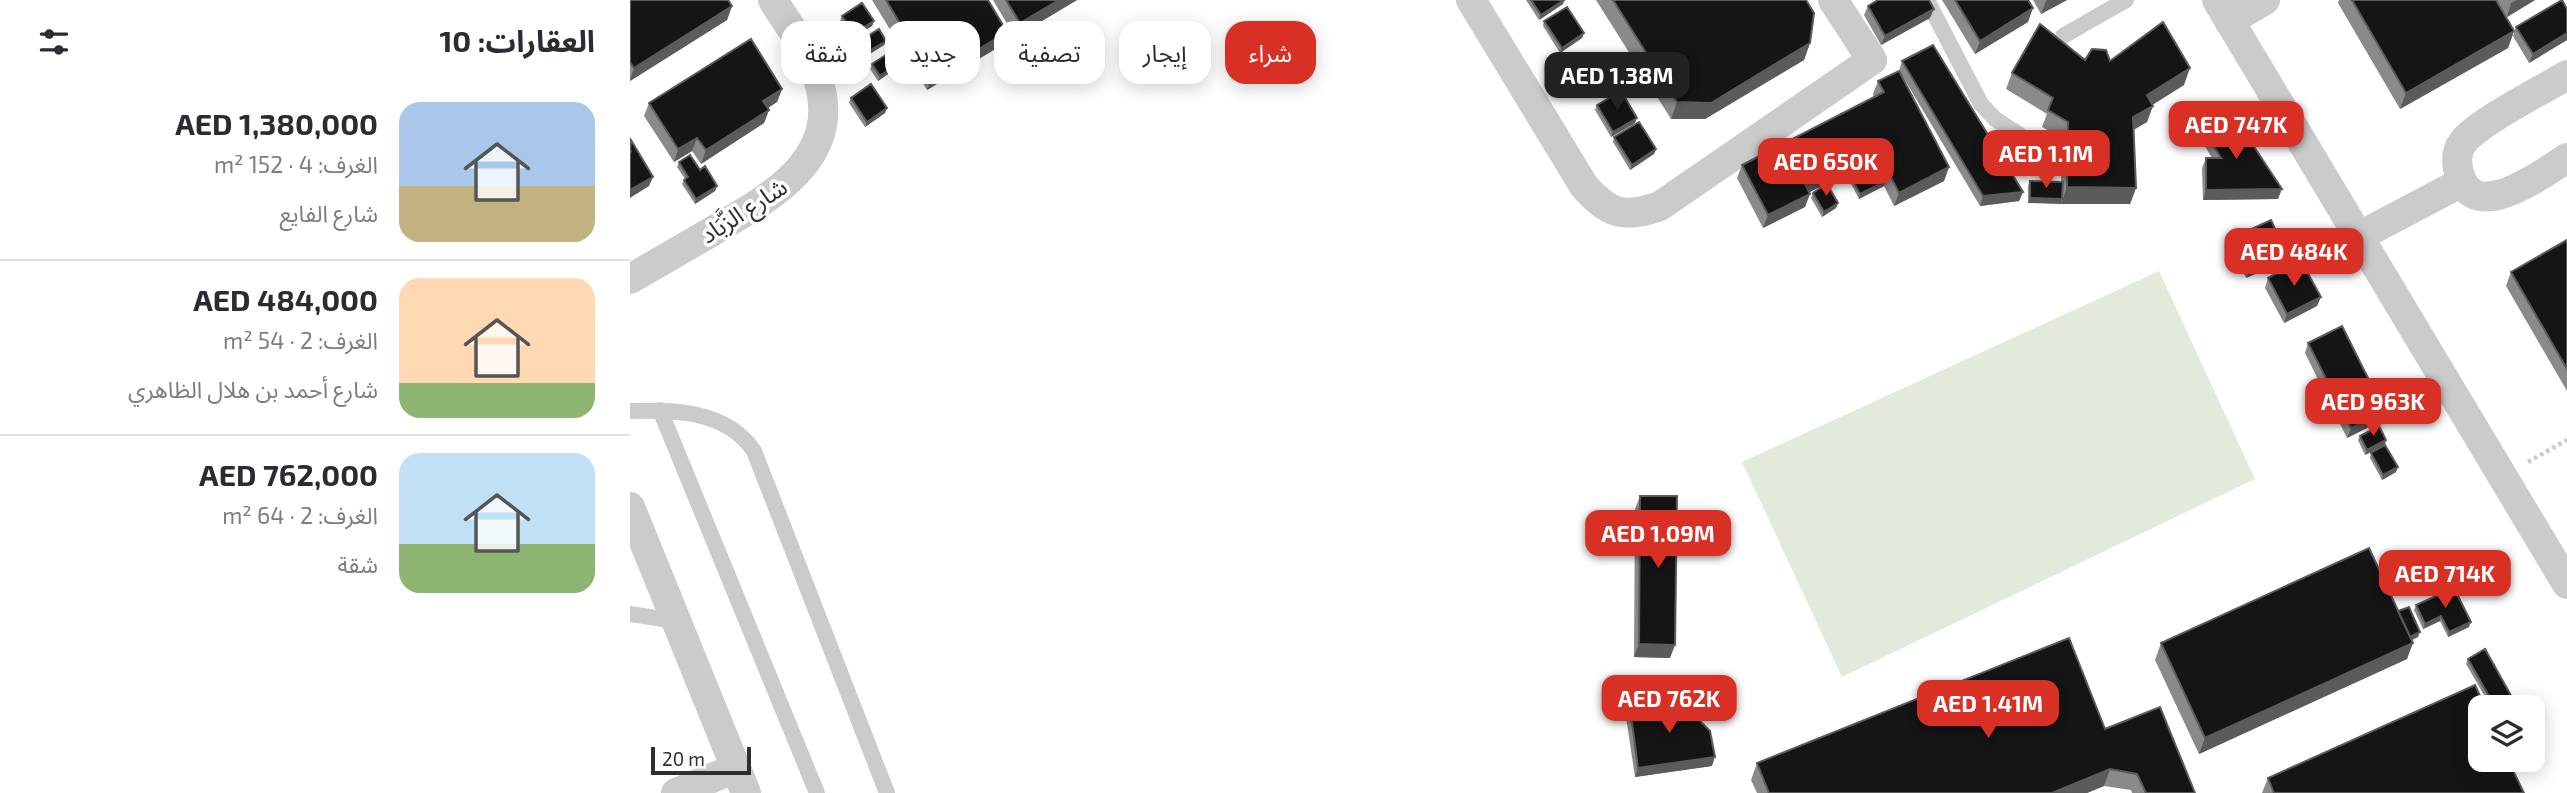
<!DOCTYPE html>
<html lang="ar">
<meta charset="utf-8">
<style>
:root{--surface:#fff;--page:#f7f7f7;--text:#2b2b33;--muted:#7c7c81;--line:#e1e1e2;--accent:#d93025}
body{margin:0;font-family:"Exo 2","Noto Sans Arabic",sans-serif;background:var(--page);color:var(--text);direction:rtl;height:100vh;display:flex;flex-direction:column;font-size:26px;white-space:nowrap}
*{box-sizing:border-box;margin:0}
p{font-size:23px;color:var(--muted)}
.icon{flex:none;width:38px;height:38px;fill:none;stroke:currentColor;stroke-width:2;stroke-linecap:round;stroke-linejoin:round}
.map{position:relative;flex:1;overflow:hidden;direction:ltr}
.panel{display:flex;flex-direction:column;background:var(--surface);width:630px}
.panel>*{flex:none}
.top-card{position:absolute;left:21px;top:21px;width:665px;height:63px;direction:rtl;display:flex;gap:14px}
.buttons{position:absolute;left:1838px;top:695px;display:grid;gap:14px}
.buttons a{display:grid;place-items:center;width:77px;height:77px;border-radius:14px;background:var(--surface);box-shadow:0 4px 18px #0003;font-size:35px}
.scale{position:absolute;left:21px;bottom:18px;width:100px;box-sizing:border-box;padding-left:7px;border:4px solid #2e2e2e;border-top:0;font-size:19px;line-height:24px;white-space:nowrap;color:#2e2e2e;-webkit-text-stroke:5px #fff;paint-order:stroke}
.price{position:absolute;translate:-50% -60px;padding:0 16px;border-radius:14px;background:var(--accent);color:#fff;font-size:23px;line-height:46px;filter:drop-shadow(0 2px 4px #0008)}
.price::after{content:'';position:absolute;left:50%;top:42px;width:21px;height:16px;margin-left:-10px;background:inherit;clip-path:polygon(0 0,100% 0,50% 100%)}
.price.current{background:#222;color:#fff}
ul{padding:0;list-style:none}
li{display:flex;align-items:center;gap:21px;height:175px;padding:0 35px}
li+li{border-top:2px solid var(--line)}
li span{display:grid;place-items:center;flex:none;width:196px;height:140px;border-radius:21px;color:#555}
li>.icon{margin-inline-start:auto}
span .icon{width:84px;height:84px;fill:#fffc;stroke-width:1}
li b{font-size:30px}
h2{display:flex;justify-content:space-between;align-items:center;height:84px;padding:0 35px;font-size:30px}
.pill{padding:0 24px;border-radius:21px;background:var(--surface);box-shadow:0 4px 18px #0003;font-size:24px;line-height:63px}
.pill.current{background:var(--accent);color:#fff}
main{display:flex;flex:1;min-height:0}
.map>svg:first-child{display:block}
.pitch{fill:#e2eadc}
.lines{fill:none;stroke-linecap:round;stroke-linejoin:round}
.path{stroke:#cbcbcb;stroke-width:4.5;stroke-dasharray:3.5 3.5;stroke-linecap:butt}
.service{stroke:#cbcbcb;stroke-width:16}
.minor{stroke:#cbcbcb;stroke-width:30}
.wall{fill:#8a8a8a}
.shaded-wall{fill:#5b5b5b}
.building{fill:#151515;stroke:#5b5b5b;stroke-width:2}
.labels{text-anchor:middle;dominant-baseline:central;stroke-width:7;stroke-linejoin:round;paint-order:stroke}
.street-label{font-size:24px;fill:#2e2e2e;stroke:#fff}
</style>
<main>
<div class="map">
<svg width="1937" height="793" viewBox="0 0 1937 793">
<rect width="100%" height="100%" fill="#fff"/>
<path class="pitch" d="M1529,271L1625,479L1212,677L1112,462Z"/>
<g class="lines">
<path class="path" d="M1898,462L1937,440"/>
<path class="service" d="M1297,0L1351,104L1365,119L1408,147
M1433,36L1496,0
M30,410L187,793
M0,411C45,410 96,410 124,451L257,793
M0,614L46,621"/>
<path class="minor" d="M841,0L954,186C979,214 993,219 1030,206L1242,60L1203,0
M1587,0L1937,584
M1599,21L1635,0
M1937,75C1911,91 1850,121 1833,142C1826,151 1826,162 1829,173C1843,227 1913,173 1937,158
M1728,237L1832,182
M0,279C29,262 59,245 88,228C144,195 213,157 188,79C179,51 158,25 143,0
M0,507L116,793
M46,793L106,768"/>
</g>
<path class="wall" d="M0,0L102,6L97,20L0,81Z
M242,0H358L372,45L297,90Z
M363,0H447L385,37Z
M896,0H934L933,4L909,20Z
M966,0H1176L1180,43L1174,60L1075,119H1041Z
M1312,0H1398V22L1345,54Z
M1403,0H1437L1411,14Z
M1709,0H1866L1884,31L1878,48L1770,109L1708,3Z
M1866,0H1905L1877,17Z
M1238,6L1300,18L1251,45L1234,15Z
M1937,9V40L1899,63L1883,36L1886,27Z
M212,16L244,21L242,26L222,38L210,21Z
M914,21L954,33L952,38L930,53L913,26Z
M230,41H256L254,45L235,57L228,45Z
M273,60L271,65L248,81L240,69L242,64Z
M1455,60L1480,61L1554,85L1522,105L1517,122L1504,130L1506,188L1500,204L1398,203V186L1400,181L1431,182L1432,138L1412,127L1417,114L1376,89L1382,73Z
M1272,61L1393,192L1389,201L1350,206L1270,72L1319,167L1314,181L1264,206L1254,186L1229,199L1216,174L1179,192L1175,207L1133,228L1107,178L1112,165L1244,97L1243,94L1248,81L1269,71Z
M152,89L147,102L138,108L139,110L134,123L71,164L62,151L44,162L14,116L19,103Z
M221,98L255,113L235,127L219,103Z
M967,105L1005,123L981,137L965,110Z
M1576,133L1648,199L1573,200L1572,168L1576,158H1582L1573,143Z
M984,137L1026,149L1024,154L1000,170L983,142Z
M49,162L70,170L87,186L85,191L65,204L52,184L55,179L47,167Z
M1183,193L1208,203L1206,208L1192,217L1181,198Z
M1604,237L1656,253L1652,262L1616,278L1601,246Z
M1937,240V391L1876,286L1881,272Z
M1638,278L1687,306L1654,323L1635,288Z
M1678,343L1755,412L1751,421L1717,438L1675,353Z
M1730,436L1755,445L1735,455L1728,440Z
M1741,453L1766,472L1752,480L1740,458Z
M1010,496L1040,658L1004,657L1005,509Z
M1786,605L1839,627L1818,637L1810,621L1793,629L1784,610Z
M1768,611L1788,637L1782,640L1777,659L1569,754L1525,660L1531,643Z
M1838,659L1881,704L1875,707H1861L1836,664Z
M1000,707L1082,766L1005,777L996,717Z
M1475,729L1565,793H1502L1501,790L1474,786L1457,793H1127L1121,780L1127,763Z
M1638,778L1894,793H1632Z"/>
<path class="shaded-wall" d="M429,0H447L385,37L390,23Z
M934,0L933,4L909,20L911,15Z
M1417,0H1437L1411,14L1416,1Z
M1887,0H1905L1877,17L1881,3Z
M102,6L97,20L0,81L4,68Z
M1403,8L1398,22L1345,54L1350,41Z
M1304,9L1300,18L1251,45L1255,36Z
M244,21L242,26L222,38L224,33Z
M1884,31L1878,48L1770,109L1776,93Z
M377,32L372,45L297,90L302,77Z
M954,33L952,38L930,53L932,48Z
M1937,33V40L1899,63L1903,54Z
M256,41L254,45L235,57L237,52Z
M1180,43L1174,60L1075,119H1041L1047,102Z
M273,60L271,65L248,81L250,76Z
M1560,68L1554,85L1511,112L1517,95Z
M152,89L147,102L128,114L133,101Z
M1523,106L1517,122L1497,133L1503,117Z
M257,108L255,113L235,127L237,122Z
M139,110L134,123L71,164L76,150Z
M1007,118L1005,123L981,137L983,132Z
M67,138L62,151L44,162L48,149Z
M1246,147L1241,161L1217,169L1216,174L1170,197L1175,184Z
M1026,149L1024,154L1000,170L1002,165Z
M1319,167L1314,181L1264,206L1269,193Z
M23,177L19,186L0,198V190Z
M1256,181L1254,186L1229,199L1230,194Z
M87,186L85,191L65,204L66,199Z
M1437,187L1506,188L1500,204H1431Z
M1652,189L1648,199L1573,200L1576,190Z
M1393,192L1389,201L1350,206L1353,196Z
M1180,194L1175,207L1133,228L1138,215Z
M1400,198L1432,199L1431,204L1398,203Z
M1208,203L1206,208L1192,217L1194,212Z
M1656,253L1652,262L1616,278L1620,269Z
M1691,297L1687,306L1654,323L1657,314Z
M1755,412L1751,421L1717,438L1721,428Z
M1756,440L1755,445L1735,455L1737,450Z
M1768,467L1766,472L1752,480L1753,475Z
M1811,616L1810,621L1793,629L1795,624Z
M1841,622L1839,627L1818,637L1819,632Z
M1790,632L1788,637L1778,642L1780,637Z
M1783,643L1777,659L1569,754L1575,738Z
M1009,644L1045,645L1040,658L1004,657Z
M1883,699L1881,704L1875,707H1868Z
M1085,757L1082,766L1005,777L1008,768Z
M1480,769L1474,786L1457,793H1422Z"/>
<path class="building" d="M0,0H98L102,6L4,68L0,62Z
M256,0H358L377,32L302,77Z
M376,0H429L390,23Z
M901,0H934L911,15Z
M983,0H1176L1184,13L1180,43L1081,103L1047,102Z
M1248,0H1299L1304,9L1255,36L1238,6Z
M1325,0H1398L1403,8L1350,41Z
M1722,0H1866L1884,31L1776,93Z
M1932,0L1937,9V33L1903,54L1886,27Z
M232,3L244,21L224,33L212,16Z
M937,7L954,33L932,48L914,21Z
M1533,22L1560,68L1517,95L1523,106L1503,117L1506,188L1437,187L1438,122L1418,110L1423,98L1382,73L1410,24L1455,60L1462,49L1476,50L1480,61Z
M249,29L256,41L237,52L230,41Z
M121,39L152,89L133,101L139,110L76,150L67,138L48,149L19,103Z
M1303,45L1393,192L1353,196L1272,61Z
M265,49L273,60L250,76L242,64Z
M1269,71L1319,167L1269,193L1246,147L1175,184L1180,194L1138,215L1112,165L1254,92L1248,81Z
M241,84L257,108L237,122L221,98Z
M991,91L1007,118L983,132L967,105Z
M1603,115L1652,189L1576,190V158H1591L1576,133Z
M1009,122L1026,149L1002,165L984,137Z
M1,140L23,177L0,190V154L1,151L0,150Z
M60,155L70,170L75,166L87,186L66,199L54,180L58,177L49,162Z
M1242,156L1256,181L1230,194L1217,169Z
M1400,181L1433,182L1432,199L1400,198Z
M1197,184L1208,203L1194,212L1183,193Z
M1641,220L1656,253L1620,269L1604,237Z
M1937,240V369L1881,272Z
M1671,261L1691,297L1657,314L1638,278Z
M1712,326L1755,412L1721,428L1678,343Z
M1749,426L1756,440L1737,450L1730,436Z
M1755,445L1768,467L1753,475L1741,453Z
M1010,496H1047L1045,645L1009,644Z
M1739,548L1783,643L1575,738L1531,643Z
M1824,588L1841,622L1819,632L1811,616L1795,624L1786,605Z
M1779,607L1790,632L1780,637L1768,611Z
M1439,638L1475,729L1530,707L1565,793H1516L1507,774L1480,769L1422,793H1139L1127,763Z
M1855,649L1883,699L1868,707H1865L1838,659Z
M1845,685L1855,707H1850V760H1878L1894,793H1644L1638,778Z
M1049,700L1080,731L1085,757L1008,768L1000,707Z"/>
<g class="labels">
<g class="street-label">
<text transform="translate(113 210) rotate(-33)">شارع الزَّبَاد</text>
</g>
</g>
</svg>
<div class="buttons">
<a><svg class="icon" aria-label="layers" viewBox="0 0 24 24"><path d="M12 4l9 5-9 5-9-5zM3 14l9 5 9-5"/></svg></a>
</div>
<div class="scale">20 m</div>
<b class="price current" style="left:987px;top:112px">AED 1.38M</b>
<b class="price" style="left:1606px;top:161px">AED 747K</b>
<b class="price" style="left:1416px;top:190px">AED 1.1M</b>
<b class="price" style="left:1196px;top:198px">AED 650K</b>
<b class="price" style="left:1664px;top:288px">AED 484K</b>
<b class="price" style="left:1743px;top:438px">AED 963K</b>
<b class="price" style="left:1028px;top:570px">AED 1.09M</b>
<b class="price" style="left:1815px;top:610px">AED 714K</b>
<b class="price" style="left:1039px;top:735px">AED 762K</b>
<b class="price" style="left:1358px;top:740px">AED 1.41M</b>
<div class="top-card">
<a class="pill current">شراء</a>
<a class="pill">إيجار</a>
<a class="pill">تصفية</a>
<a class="pill">جديد</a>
<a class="pill">شقة</a>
</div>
</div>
<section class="panel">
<h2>العقارات: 10<svg class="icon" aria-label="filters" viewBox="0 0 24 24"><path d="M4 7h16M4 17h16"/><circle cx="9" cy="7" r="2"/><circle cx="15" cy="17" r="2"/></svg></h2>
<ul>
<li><span style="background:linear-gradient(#a9c7e8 60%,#c2b280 0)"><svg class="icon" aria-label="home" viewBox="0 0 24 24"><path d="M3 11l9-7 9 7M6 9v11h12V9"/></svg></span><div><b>AED 1,380,000</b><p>الغرف: 4 · 152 m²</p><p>شارع الفايع</p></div></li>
<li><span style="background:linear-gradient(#ffd9b3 75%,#8fb573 0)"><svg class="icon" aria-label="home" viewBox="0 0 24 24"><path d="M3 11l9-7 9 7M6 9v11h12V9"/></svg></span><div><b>AED 484,000</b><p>الغرف: 2 · 54 m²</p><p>شارع أحمد بن هلال الظاهري</p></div></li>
<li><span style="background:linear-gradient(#bfe0f5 65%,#8fb573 0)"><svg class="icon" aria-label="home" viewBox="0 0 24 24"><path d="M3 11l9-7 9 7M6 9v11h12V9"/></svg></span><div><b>AED 762,000</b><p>الغرف: 2 · 64 m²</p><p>شقة</p></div></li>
</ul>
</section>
</main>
